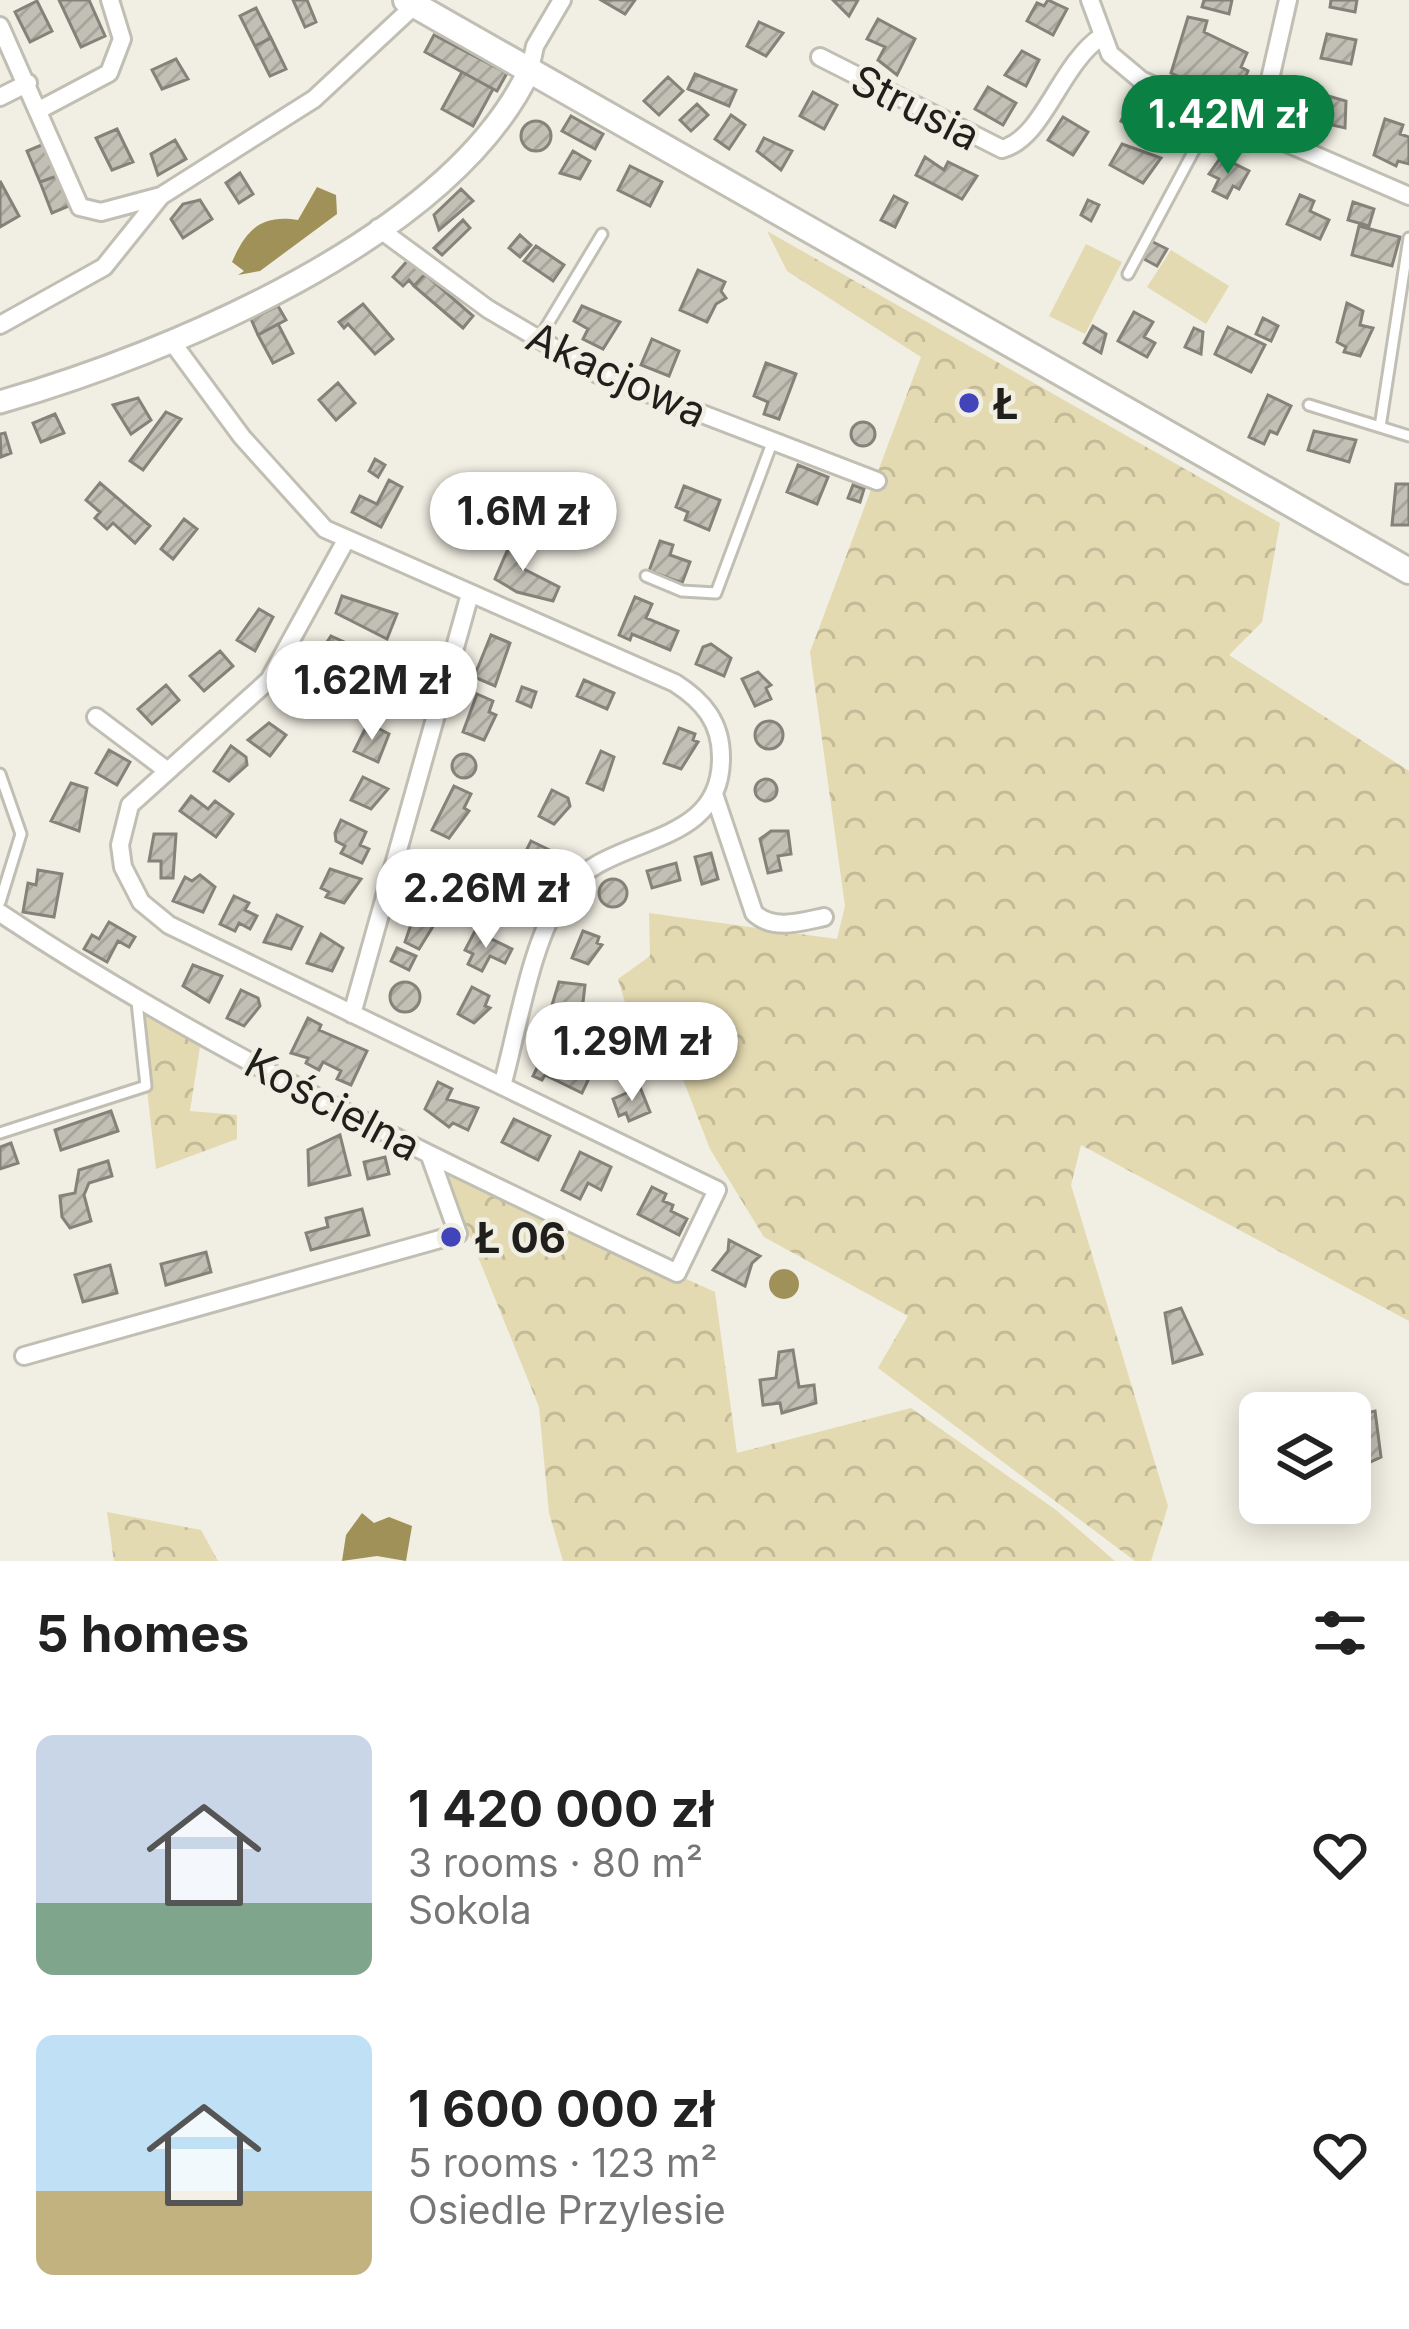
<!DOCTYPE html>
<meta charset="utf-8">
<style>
:root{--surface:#fff;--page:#f6f6f6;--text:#222;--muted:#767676;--accent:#0b8043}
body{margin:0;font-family:Inter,sans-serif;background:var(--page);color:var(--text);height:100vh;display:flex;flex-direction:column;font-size:45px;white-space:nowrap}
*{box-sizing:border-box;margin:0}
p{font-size:39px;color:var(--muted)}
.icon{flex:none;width:66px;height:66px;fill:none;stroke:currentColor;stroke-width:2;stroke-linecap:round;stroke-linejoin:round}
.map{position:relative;height:1561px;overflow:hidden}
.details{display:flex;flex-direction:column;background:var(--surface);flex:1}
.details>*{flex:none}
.fabs{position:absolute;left:1239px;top:1392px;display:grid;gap:24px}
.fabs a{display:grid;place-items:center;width:132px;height:132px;border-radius:18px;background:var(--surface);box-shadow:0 6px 30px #0003;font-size:60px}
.price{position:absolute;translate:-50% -102px;padding:0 27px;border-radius:42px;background:#fff;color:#222;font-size:39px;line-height:78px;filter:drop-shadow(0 3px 6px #0008)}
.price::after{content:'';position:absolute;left:50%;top:72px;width:36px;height:27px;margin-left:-18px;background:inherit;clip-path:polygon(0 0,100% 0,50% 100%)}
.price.selected{background:var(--accent);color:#fff}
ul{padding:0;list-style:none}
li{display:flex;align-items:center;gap:36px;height:300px;padding:0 36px}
li span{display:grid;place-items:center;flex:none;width:336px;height:240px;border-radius:18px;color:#555}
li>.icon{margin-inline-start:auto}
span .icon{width:144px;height:144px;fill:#fffc;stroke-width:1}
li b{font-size:51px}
h2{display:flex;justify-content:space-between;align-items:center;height:144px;padding:0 36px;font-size:51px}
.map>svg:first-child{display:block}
.forest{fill:url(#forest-crowns)}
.park{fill:#e4dab1}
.water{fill:#9f9157}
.building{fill:url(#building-hatch);stroke:#848279;stroke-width:3}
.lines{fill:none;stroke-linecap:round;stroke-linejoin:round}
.service-casing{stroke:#c1bfb4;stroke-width:15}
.minor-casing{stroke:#c1bfb4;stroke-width:22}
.tertiary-casing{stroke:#c1bfb4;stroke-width:27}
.secondary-casing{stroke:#c1bfb4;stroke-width:30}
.service{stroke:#fff;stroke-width:9}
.minor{stroke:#fff;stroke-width:16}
.tertiary{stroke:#fff;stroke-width:21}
.secondary{stroke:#fff;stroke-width:24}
.poi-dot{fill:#4244b9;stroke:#f1eee3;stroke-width:4.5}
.labels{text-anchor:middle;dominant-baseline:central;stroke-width:9;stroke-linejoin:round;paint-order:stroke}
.street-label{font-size:42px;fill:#201f1b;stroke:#f1eee3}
.poi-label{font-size:42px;font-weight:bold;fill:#201f1b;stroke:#f1eee3;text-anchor:start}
</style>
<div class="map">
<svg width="1409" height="1561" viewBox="0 0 1409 1561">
<defs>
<pattern id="forest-crowns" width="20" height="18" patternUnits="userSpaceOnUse" patternTransform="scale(3)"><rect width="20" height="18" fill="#e4dab1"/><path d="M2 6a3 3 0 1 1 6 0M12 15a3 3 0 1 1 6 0" fill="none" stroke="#c3bb98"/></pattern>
<pattern id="building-hatch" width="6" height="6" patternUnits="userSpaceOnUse" patternTransform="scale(3)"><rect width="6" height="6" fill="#c2bfb5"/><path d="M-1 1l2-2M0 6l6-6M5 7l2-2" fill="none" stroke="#a6a49b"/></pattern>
</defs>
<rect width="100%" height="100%" fill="#f1eee3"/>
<path class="forest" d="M767,231L1280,523L1262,622L1229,655L1409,771V1321L1081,1145L1071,1185L1168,1506L1151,1561H1135L878,1368L908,1316L764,1237L710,1149L660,1020L632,1026L618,979L650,956L649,913L837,939L845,906L810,652L921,357L787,271Z
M138,1010L201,1040L190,1111L237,1115V1139L156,1169Z
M442,1168L715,1292L737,1453L911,1408L1056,1510L1115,1561H563L549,1513L539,1407Z
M107,1512L201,1530L218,1561H114Z"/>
<path class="park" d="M1086,244L1122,262L1085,334L1049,316Z
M1171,250L1229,286L1206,324L1147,287Z"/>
<path class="water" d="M317,187L336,195L337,214L260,271L238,275L244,271L232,262C246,230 261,214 298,220Z
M769 1284a15 15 0 1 1 30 0a15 15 0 1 1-30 0Z
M362,1513L374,1523L389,1517L412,1526L406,1561L377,1556L342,1561L346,1535Z"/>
<path class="building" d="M59,0H89L105,36L81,47Z
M293,0H307L316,22L305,27Z
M601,0H635L625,14Z
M833,0H858L849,16Z
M1048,0L1067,9L1053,35L1027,21L1037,3L1044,6Z
M1204,0H1232L1229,14L1202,7Z
M1331,0H1357L1355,12L1330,7Z
M37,1L52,31L30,42L15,12Z
M256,8L271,38L255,46L240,16Z
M1188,17L1207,21L1204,32L1247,53L1241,67L1248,71L1234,102L1171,73Z
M878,19L915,39L897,75L878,60L885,47L867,39Z
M759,22L783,33L766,56L747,46Z
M1327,34L1356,40L1351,64L1321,58Z
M434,35L507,73L497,91L425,52Z
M271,38L286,69L270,76L255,46Z
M1022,51L1039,60L1026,86L1005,75Z
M176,59L188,79L162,89L152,70Z
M462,72L493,89L473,126L442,109Z
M695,74L736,90L729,106L688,89Z
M668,77L683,91L659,115L644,101Z
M988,87L1016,103L1003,125L975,109Z
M1304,89L1346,101L1345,128L1310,120L1314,107L1301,104Z
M813,92L837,105L824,129L800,116Z
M1130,103L1147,111L1138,130L1121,121Z
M697,104L708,115L691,131L680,120Z
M731,115L745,125L729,149L715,139Z
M571,116L603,134L595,149L562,131Z
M1063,117L1088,132L1073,155L1048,140Z
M1385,119L1403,125L1400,134L1409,137V164L1398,161L1396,166L1374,155Z
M521 136a15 15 0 1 1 30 0a15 15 0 1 1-30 0Z
M117,129L133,162L112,170L96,138Z
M764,138L792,151L781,170L757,151Z
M175,140L186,159L158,175L151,154Z
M44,144L57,176L40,182L27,151Z
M1122,144L1161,158L1143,183L1110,165Z
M573,151L590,161L580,179L560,173Z
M925,157L944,170L948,162L977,176L962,199L916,175Z
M1221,157L1249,171L1239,189L1233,186L1227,198L1213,191L1219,179L1209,174Z
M630,166L662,182L650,206L618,190Z
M240,173L253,194L239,203L226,183Z
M57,176L69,206L52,213L40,182Z
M0,181L19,216L0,227Z
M461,189L473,201L439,230L434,215Z
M1300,195L1314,201L1310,211L1329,220L1320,239L1287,224Z
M894,196L907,203L895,227L881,220Z
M200,200L212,219L183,238L171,219L183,204Z
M1088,200L1099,205L1091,221L1081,215Z
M1353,202L1374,209L1369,226L1348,220Z
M463,220L470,228L442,255L434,248Z
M1359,226L1400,237L1392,266L1352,255Z
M520,235L531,245L520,257L509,248Z
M1151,241L1167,249L1157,266L1142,258Z
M536,246L564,265L553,281L524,261Z
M409,259L425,274L414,286L409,280L403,286L393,277Z
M698,270L725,282L721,291L726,298L716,304L707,322L680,310Z
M425,274L473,316L463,328L414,286Z
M1347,303L1363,311L1360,325L1373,328L1360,356L1344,352L1346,347L1337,342Z
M363,304L393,339L375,354L348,324L344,328L339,322Z
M278,306L286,320L258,335L251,319Z
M582,306L620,322L603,349L583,339L588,329L574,321Z
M1134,312L1153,322L1144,337L1155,343L1147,357L1118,341Z
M1263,318L1278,326L1271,341L1256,334Z
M278,324L293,353L273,363L258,335Z
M1093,326L1106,334L1101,353L1084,343Z
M1228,327L1265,345L1251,372L1215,354Z
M1194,328L1203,332L1201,354L1185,347Z
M652,339L679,351L669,376L641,365Z
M766,363L796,374L779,419L764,414L768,402L754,396Z
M338,383L355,403L336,420L319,400Z
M1268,395L1291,406L1277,434L1270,431L1264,444L1249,437Z
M138,398L151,420L131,434L113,405Z
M166,412L181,419L143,470L130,461Z
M55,414L64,433L41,442L33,423Z
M851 434a12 12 0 1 1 24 0a12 12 0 1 1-24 0Z
M1314,431L1356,440L1349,462L1308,450Z
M5,433L11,453L1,457L0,434Z
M375,459L385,465L378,477L369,471Z
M798,465L828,477L817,504L787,492Z
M389,480L402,487L381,527L352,512L360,496L377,504Z
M100,483L150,526L135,543L113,523L107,529L95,518L100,512L86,500Z
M1396,484H1409V525H1392Z
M853,485L864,489L860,502L848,498Z
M684,486L720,500L709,530L685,520L688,512L676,507Z
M184,519L197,529L173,559L161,549Z
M520,535L529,539L525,548L530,550L522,568L559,587L553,601L517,592L495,579L511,542L516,544Z
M660,541L673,545L670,555L690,562L682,583L649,571Z
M342,596L397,614L387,639L336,613Z
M635,597L652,604L646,618L678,631L670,650L632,634L630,640L619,635Z
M259,609L273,617L255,651L237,640Z
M491,635L510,643L495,686L474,677Z
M331,636L344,642V651L330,680L309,670Z
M711,644L731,658L724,676L696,664L703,647Z
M220,651L233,666L204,691L190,676Z
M407,671L420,677L407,710H399L385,701L391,686L382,682L386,672L403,679Z
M758,672L771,685L766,688L771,699L755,706L742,679Z
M584,680L614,693L607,709L577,696Z
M166,685L179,700L152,724L138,709Z
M522,687L536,692L531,707L517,701Z
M286 703a13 13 0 1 1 26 0a13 13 0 1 1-26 0Z
M477,694L493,701L489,712L496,715L484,740L463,732Z
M755 735a14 14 0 1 1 28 0a14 14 0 1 1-28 0Z
M269,723L286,735L270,756L248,740Z
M368,723L389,734L378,762L354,751Z
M679,728L695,734L693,740L698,742L681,769L664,763Z
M231,746L246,757L247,765L229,781L214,771Z
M109,750L130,762L117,785L96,773Z
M601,751L614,757L603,790L587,783Z
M452 766a12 12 0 1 1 24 0a12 12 0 1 1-24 0Z
M363,777L388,789L371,809L351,800Z
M755 790a11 11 0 1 1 22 0a11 11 0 1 1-22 0Z
M71,783L87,788L79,831L51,821Z
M454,786L471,794L464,808L469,811L449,838L432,830Z
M552,790L568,798L570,806L554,824L539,816Z
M191,796L208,809L215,801L233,814L216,837L180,811Z
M341,820L366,832L360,845L369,849L362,863L341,853L345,846L336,841L335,833Z
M771,831H788L791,854L778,856L781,870L768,873L760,839Z
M154,834H176L173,878H161V861H149Z
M531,841L558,854L556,866H549L545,875L520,863Z
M711,853L718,879L702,884L695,857Z
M429,854L445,862L435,883L419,875Z
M676,863L680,880L652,888L647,871Z
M330,869L361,879L344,903L326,897L329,892L321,888Z
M38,870L62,874L54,917L23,912L28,883L36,885Z
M200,875L215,887L203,912L173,901L185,877L192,881Z
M599 893a14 14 0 1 1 28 0a14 14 0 1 1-28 0Z
M517,893L534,902L523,925L505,916Z
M234,896L249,903L245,910L257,916L250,929L239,923L235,931L220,924Z
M418,904L440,915L419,949L405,942Z
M277,915L302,927L291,949L264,942Z
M109,922L135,937L129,947L118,941L107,962L84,949L92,935L99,939Z
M475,931L512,949L505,963L490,956L482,971L468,964L473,954L465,950Z
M583,931L599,937L597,943L602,945L588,964L572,958Z
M321,934L343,948L332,971L307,963Z
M397,948L416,956L409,970L391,961Z
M193,965L222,976L209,1002L183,986Z
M559,982L585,985L582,1011L549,1015Z
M390 997a15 15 0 1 1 30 0a15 15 0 1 1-30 0Z
M472,987L489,996L485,1006L490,1008L474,1023L458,1014Z
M241,990L258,998L260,1006L244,1026L227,1018Z
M308,1018L321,1025L319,1030L367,1051L351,1085L337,1079L341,1071L323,1062L319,1070L306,1063L308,1058L291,1053Z
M551,1039L566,1047L560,1060L591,1074L582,1093L545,1075L542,1080L533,1076Z
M438,1082L452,1089L447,1099L478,1108L468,1130L453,1123L449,1127L425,1109Z
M640,1087L650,1112L629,1121L626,1113L619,1116L613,1099Z
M111,1111L118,1131L61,1150L55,1130Z
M514,1119L550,1136L538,1160L502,1142Z
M340,1135L350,1175L309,1185L308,1150Z
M11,1143L18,1163L0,1169V1147Z
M580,1152L611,1167L601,1190L588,1183L580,1199L562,1190Z
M385,1157L389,1174L368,1179L364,1162Z
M108,1161L112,1176L89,1183L84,1195L91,1221L70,1228L62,1217L60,1196L75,1193L79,1170Z
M652,1187L666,1194L663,1201L673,1205L671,1211L687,1219L679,1235L638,1214Z
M362,1209L369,1235L311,1250L306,1233L328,1227L326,1218Z
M729,1240L760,1256L752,1263L745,1286L713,1270L728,1251Z
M206,1252L211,1272L166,1285L161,1264Z
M110,1265L117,1293L83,1302L75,1275Z
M1181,1308L1202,1354L1173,1363L1165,1313Z
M793,1350L799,1387L814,1385L816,1403L782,1413L780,1403L763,1405L760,1380L776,1378L779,1352Z
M1375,1411L1381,1457L1351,1471L1350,1417Z"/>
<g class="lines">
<g class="service-casing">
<path id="service" d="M1128,274L1214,113
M537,342L602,234
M1309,405L1380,427L1409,238
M1380,427L1409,436
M646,576L682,591L716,593L772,443
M0,774L21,834L0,902
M0,1133L146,1086L137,1002"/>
</g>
<g class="minor-casing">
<path id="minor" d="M1090,0L1110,54L1141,80L1409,196
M0,26L80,207L101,212L161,196
M820,57L1002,149C1044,138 1059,65 1102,36
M530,69L535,46L562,0
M0,97L28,83
M41,109L109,73L122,39L110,0
M1258,132L1288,0
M378,228L488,309L598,374L877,481
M0,325L104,267L161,196L314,99L415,5
M172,342L242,437L325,529L675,683C703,701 721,722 721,757C722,851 609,832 565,892C531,939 518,1029 502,1086
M96,717L165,769
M714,794L754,913C773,931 801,922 824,917
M0,913C213,1055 446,1163 677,1273L717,1190L169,925L141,902L123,867L120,845L130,805L269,680L345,542
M352,1014L470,594
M24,1356L458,1234L430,1156"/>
</g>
<g class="tertiary-casing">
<path id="tertiary" d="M0,402C170,353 452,237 530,69"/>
</g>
<g class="secondary-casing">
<path id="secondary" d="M406,0L1409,571"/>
</g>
<use href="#service" class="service"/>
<use href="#minor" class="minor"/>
<use href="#tertiary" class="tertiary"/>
<use href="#secondary" class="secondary"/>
</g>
<g class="poi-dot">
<circle cx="969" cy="403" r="12"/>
<circle cx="451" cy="1237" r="12"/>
</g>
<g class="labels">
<g class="street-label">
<text transform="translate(916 107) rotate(27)">Strusia</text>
<text transform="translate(617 374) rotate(25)">Akacjowa</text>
<text transform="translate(333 1104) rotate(28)">Kościelna</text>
</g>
<g class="poi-label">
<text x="993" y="403">Ł</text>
<text x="475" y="1237">Ł 06</text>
</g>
</g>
</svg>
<div class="fabs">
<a><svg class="icon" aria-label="layers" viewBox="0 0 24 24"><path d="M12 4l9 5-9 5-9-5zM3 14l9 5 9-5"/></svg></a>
</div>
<b class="price selected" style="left:1228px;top:177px">1.42M zł</b>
<b class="price" style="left:523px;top:574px">1.6M zł</b>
<b class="price" style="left:372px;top:743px">1.62M zł</b>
<b class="price" style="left:486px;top:951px">2.26M zł</b>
<b class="price" style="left:632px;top:1104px">1.29M zł</b>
</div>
<section class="details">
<h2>5 homes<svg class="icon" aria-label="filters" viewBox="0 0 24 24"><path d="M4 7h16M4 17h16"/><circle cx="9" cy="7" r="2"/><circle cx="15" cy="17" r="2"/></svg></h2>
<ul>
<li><span style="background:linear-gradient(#c9d6e8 70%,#7fa58c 0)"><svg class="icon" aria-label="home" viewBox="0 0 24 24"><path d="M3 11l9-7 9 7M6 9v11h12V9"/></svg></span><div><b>1 420 000 zł</b><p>3 rooms · 80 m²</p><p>Sokola</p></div><svg class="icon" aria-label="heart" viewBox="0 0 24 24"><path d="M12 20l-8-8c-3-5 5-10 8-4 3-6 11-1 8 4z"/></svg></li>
<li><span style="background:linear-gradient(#bfe0f5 65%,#c2b280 0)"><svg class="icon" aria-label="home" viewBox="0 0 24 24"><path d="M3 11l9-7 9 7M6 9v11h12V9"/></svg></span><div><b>1 600 000 zł</b><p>5 rooms · 123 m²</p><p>Osiedle Przylesie</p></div><svg class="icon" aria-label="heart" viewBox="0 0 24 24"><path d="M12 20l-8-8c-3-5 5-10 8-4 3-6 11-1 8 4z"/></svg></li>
</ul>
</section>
